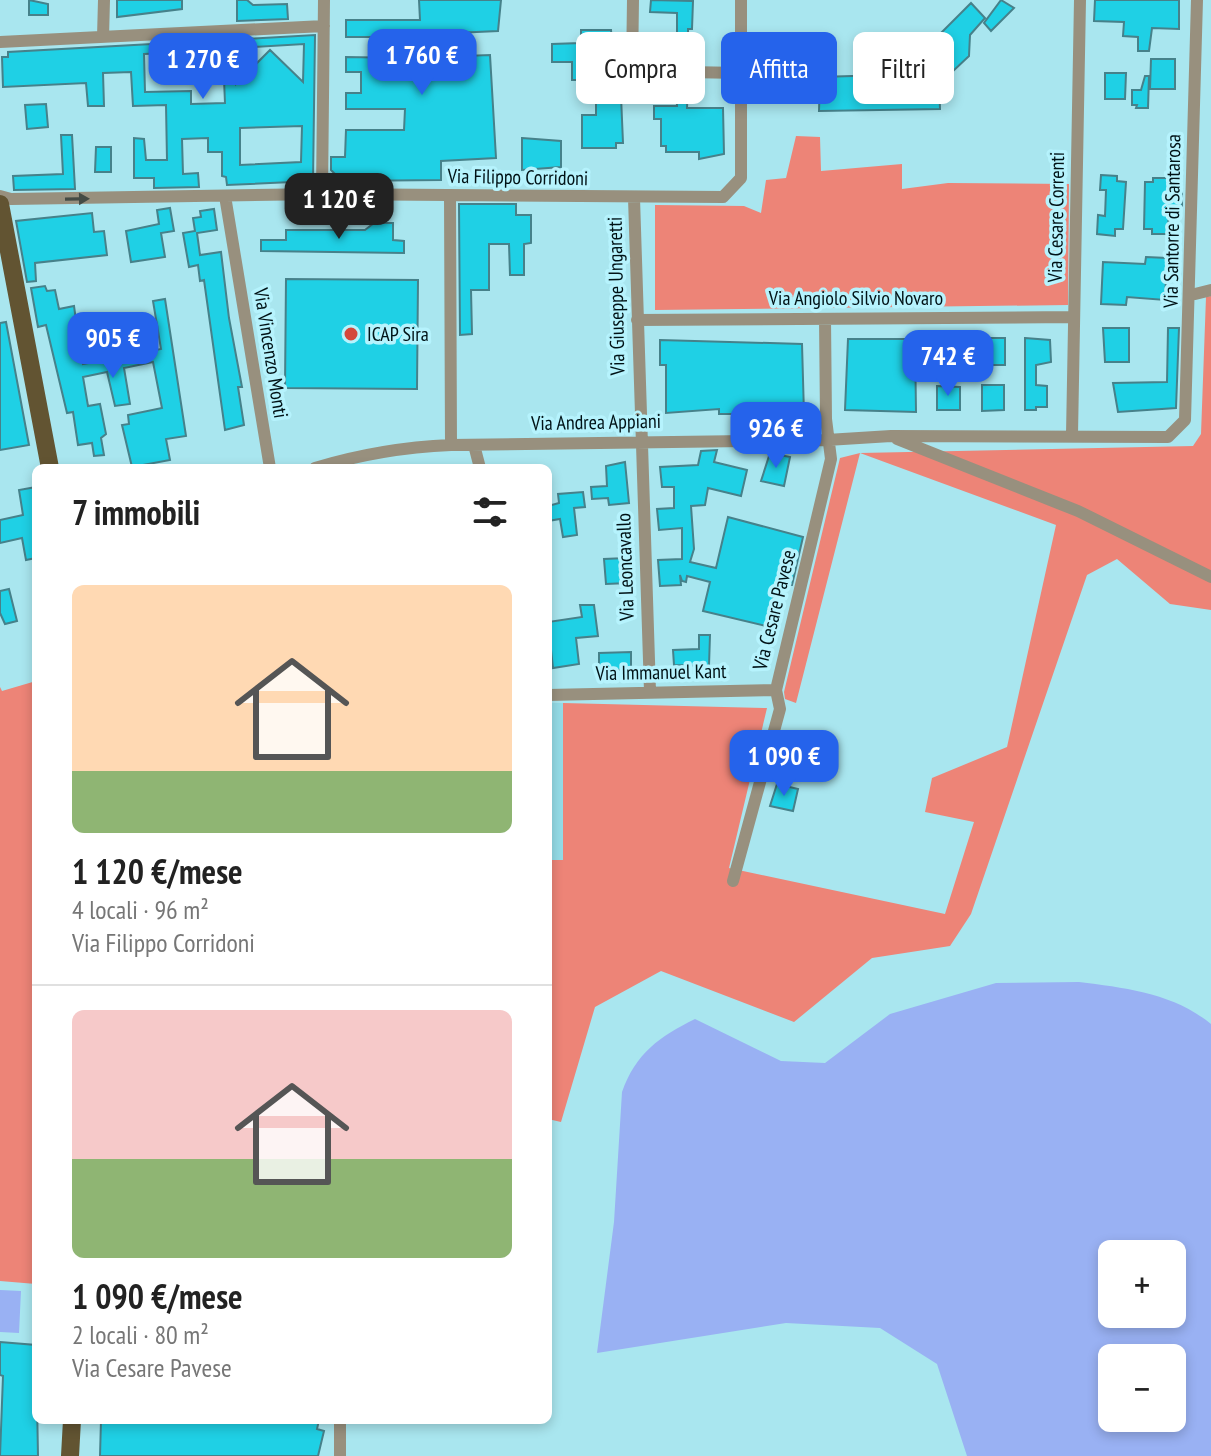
<!DOCTYPE html>
<html lang="it">
<meta charset="utf-8">
<style>
:root{--surface:#fff;--page:#f6f6f6;--text:#222;--muted:#767676;--line:#e0e0e0;--accent:#2563eb}
body{margin:0;font-family:"PT Sans Narrow",sans-serif;background:var(--page);color:var(--text);height:100vh;display:flex;flex-direction:column;font-size:30px;white-space:nowrap}
*{box-sizing:border-box;margin:0}
p{font-size:26px;color:var(--muted)}
.icon{flex:none;width:44px;height:44px;fill:none;stroke:currentColor;stroke-width:2;stroke-linecap:round;stroke-linejoin:round}
.map{position:relative;flex:1;overflow:hidden}
.details{position:absolute;left:32px;top:464px;width:520px;height:960px;display:flex;flex-direction:column;background:var(--surface);border-radius:12px;box-shadow:0 4px 12px #0003}
.details>*{flex:none}
.hud{position:absolute;left:576px;top:32px;width:514px;height:72px;display:flex;gap:16px}
.controls{position:absolute;left:1098px;top:1240px;display:grid;gap:16px}
.controls a{display:grid;place-items:center;width:88px;height:88px;border-radius:12px;background:var(--surface);box-shadow:0 4px 12px #0003;font-size:40px}
.price{position:absolute;translate:-50% -68px;padding:0 18px;border-radius:16px;background:var(--accent);color:#fff;font-size:26px;line-height:52px;filter:drop-shadow(0 2px 4px #0008)}
.price::after{content:'';position:absolute;left:50%;top:48px;width:24px;height:18px;margin-left:-12px;background:inherit;clip-path:polygon(0 0,100% 0,50% 100%)}
.price.on{background:#222;color:#fff}
ul{padding:0;list-style:none}
li{display:grid;align-content:center;gap:16px;height:424px;padding:0 40px}
li+li{border-top:2px solid var(--line)}
li span{display:grid;place-items:center;height:248px;border-radius:12px;color:#555}
li>.icon{margin-inline-start:auto}
span .icon{width:144px;height:144px;fill:#fffc;stroke-width:1}
li b{font-size:34px}
h2{display:flex;justify-content:space-between;align-items:center;height:96px;padding:0 40px;font-size:34px}
.chip{padding:0 28px;border-radius:12px;background:var(--surface);box-shadow:0 4px 12px #0003;font-size:28px;line-height:72px}
.chip.on{background:var(--accent);color:#fff}
.map>svg:first-child{display:block}
.built{fill:#94dce7}
.green{fill:#ed8477}
.water{fill:#99b1f3;fill-rule:evenodd}
.building{fill:#1fd0e5;stroke:#46818a;stroke-width:2;fill-rule:evenodd}
.lines{fill:none;stroke-linecap:round;stroke-linejoin:round}
.minor{stroke:#98907e;stroke-width:12}
.primary{stroke:#625432;stroke-width:18}
.oneway{fill:#444b45}
.poi-dot{fill:#d4473b;stroke:#b6f3fd;stroke-width:3}
.labels{text-anchor:middle;dominant-baseline:central;stroke-width:7;stroke-linejoin:round;paint-order:stroke}
.street-label{font-size:20px;fill:#001216;stroke:#b6f3fd}
.poi-label{font-size:20px;fill:#001216;stroke:#b6f3fd;text-anchor:start}
</style>
<div class="map">
<svg width="1211" height="1456" viewBox="0 0 1211 1456">
<rect width="100%" height="100%" fill="#a9e6ef"/>
<path class="built" d="M548,703H563V861L548,860Z"/>
<path class="green" d="M796,136L820,137L821,171L902,164V189L948,183L1069,184L1068,305L655,310V205L744,206L761,213L766,180L786,178Z
M1211,296V610L1170,604L1117,559L1087,575L971,914L950,946L872,958L794,1022L661,971L595,1007L561,1122L548,1119V860H563V703L767,708L729,868L945,914L974,822L925,812L932,778L1007,747L1056,525L860,453L796,703L785,699L784,692L840,458L860,453L1193,446L1201,434L1206,297Z
M36,681V1284L0,1281V687L2,691Z"/>
<path class="water" d="M1079,982C1126,988 1173,993 1211,1024V1456H967L937,1364L880,1328L786,1323L597,1353L614,1222L622,1092C636,1053 659,1037 695,1019L781,1061L825,1063L890,1014L996,983ZM1112,1254H1172V1314H1112ZM1112,1358H1172V1418H1112Z
M0,1290L21,1291L19,1333L0,1332Z"/>
<path class="building" d="M29,0L48,4V15H29Z
M117,0H182V9L117,17Z
M237,0H247L253,5L287,4L288,19L237,21Z
M419,0H501L498,31L433,34L436,57L490,55L496,158L441,161V180L342,181L331,170V157H345L346,130H404L405,109H346V93H361V72H346V57L406,58V37H346V20H420Z
M651,0L693,1L692,29H688V37H679V58L649,59V33H677V13L650,12Z
M1001,0L1014,8L991,31L984,23Z
M1095,0H1179V29L1152,28L1149,51H1138V37L1123,36L1124,22L1094,21Z
M971,3L985,18L970,35L969,56L950,74L939,64L946,52L934,40Z
M581,30H611L613,53H585V80H572V62H552V44L581,43Z
M315,35L313,181L227,185L226,177L222,176V152H208V138L182,139L183,174L198,173L199,187L154,188V178H134V138L144,139L146,160H167L166,105L133,106L131,72L103,73L104,106H88L86,83L3,87L2,57H8V52ZM304,44L303,82L270,50L236,84L235,48ZM169,53V65L191,64V58L223,56L225,103L191,104V91L145,92L144,54ZM302,126L301,162L240,165V128Z
M1151,59H1175V89H1150Z
M1105,73H1126L1125,99H1105Z
M885,75L939,80L940,109L819,111L820,77Z
M1145,76H1149L1148,108H1136L1137,105H1132V90H1141Z
M676,83H688L687,108H723L724,154L699,159V152H666V146H661V119H654V106H677Z
M596,92L621,96L623,143H616V148H582V115H596Z
M46,104L48,127L27,129L25,105Z
M61,135H72L75,189L14,190L13,176L63,174Z
M522,138L561,141V167L522,170Z
M96,147H111V172H95Z
M1101,175L1117,176V181L1126,182L1123,229H1115V236L1097,234L1098,215L1105,216L1106,190H1100Z
M1153,178H1170V185H1182V206H1169L1168,234H1152V229H1144L1145,182H1153Z
M459,204H516V215H531V243L524,244V275H510L509,244H489V290H471L472,334L460,335Z
M170,208L174,231L161,233L165,257L131,262L126,231L159,224L157,210Z
M214,209L217,230L197,233L200,255L221,252L229,318L242,387H238L244,425L225,430L204,280L200,281L198,265L189,267L183,233L195,231L193,218L201,217L200,211Z
M92,213L94,232L104,231L107,255L35,263L36,281L27,282L16,221Z
M374,223H393V240L404,241V253L261,251V240H286V230H365Z
M1146,257L1167,258L1165,300L1127,297L1126,305L1101,304L1103,262L1145,264Z
M286,279L418,280L417,389L285,388Z
M45,286L47,291L55,290L59,309L74,306L76,320L107,315L110,335L82,339L83,364L161,349L153,301L165,299L186,436L166,439L170,460L132,467L122,425L129,424L128,415L162,408L153,362L124,368L130,404L115,406L107,372L83,377L88,406L100,404L106,434L101,438L104,455L94,456L92,443L78,445L73,412L67,413L46,325L38,327L31,288Z
M6,322L29,445L0,450V323Z
M1103,328H1129V362H1105Z
M1168,328H1179L1176,408L1118,412L1113,383L1167,382Z
M982,338H1005V365H983Z
M1025,338L1050,340L1051,362L1036,365V385L1047,386V407H1036V410H1025Z
M848,339H915L916,412L845,410Z
M660,340L802,344L804,414H769V409H744V414H719V409L666,413V365H660Z
M944,342H960L961,365H937V355L945,354Z
M982,385H1004V410L982,411Z
M937,386L960,387V410H937Z
M717,450L714,462L747,470L741,496L708,488L705,505L691,506L694,549L690,562L716,568L728,517L803,537L792,585L777,584L766,626L703,611L710,582L687,576L686,582L682,581L680,575L681,585L660,586L658,560L682,559V528L659,530L657,509L674,508V487H662L660,467L698,465L701,451Z
M770,453L790,457L784,486L761,481Z
M625,462L629,503L609,505L608,498L592,499L591,487L607,486L606,466Z
M36,487V558L26,560L22,538L0,543V520L23,515L19,490Z
M583,492L585,507L574,508L577,535L563,537L560,519L548,521V506L559,503L558,494Z
M626,558L628,583L606,584L604,559Z
M9,589L17,621L5,624L0,613V591Z
M580,605H594L598,636L576,638L579,664L553,668L548,622L582,617Z
M699,635H710L709,666L674,665L673,650L699,649Z
M631,652V669L599,671V653Z
M777,784L798,789L793,811L770,806Z
M0,1342L36,1345L38,1456H0L3,1376L0,1375Z
M101,1420H319L317,1429L324,1431L318,1456H100Z"/>
<g class="lines">
<path class="minor" d="M633,0L632,71L741,73
M103,37L104,0
M0,42L324,26
M322,194L324,0
M450,195L451,445
M0,196L11,199L322,194L723,197L741,178V0
M225,196L270,468
M634,198L650,691
M1191,295L1211,290
M637,320L1074,317
M1072,435L1080,0
M897,439L1078,511L1211,577
M474,445L480,468
M315,468C361,454 404,447 451,445L827,440L891,436L1168,437L1185,420L1197,0
M548,695L776,690
M733,881L780,709L776,690L831,459L826,419L825,319
M340,1456V1420"/>
<path class="primary" d="M0,204L50,468
M70,1456L72,1420"/>
</g>
<defs><path id="oneway-solid" d="M-6-.8H1V-3.2L6.5 0L1 3.2V.8H-6Z" transform="scale(2)"/></defs>
<use class="oneway" href="#oneway-solid" transform="translate(77 199) rotate(-1)"/>
<circle class="poi-dot" cx="351" cy="334" r="8"/>
<g class="labels">
<g class="street-label">
<text transform="translate(518 177) rotate(1)">Via Filippo Corridoni</text>
<text transform="translate(1056 217) rotate(-89)">Via Cesare Correnti</text>
<text transform="translate(1172 221) rotate(-89)">Via Santorre di Santarosa</text>
<text transform="translate(616 296) rotate(-91)">Via Giuseppe Ungaretti</text>
<text x="856" y="298">Via Angiolo Silvio Novaro</text>
<text transform="translate(271 353) rotate(81)">Via Vincenzo Monti</text>
<text transform="translate(596 422) rotate(-1)">Via Andrea Appiani</text>
<text transform="translate(625 567) rotate(-92)">Via Leoncavallo</text>
<text transform="translate(774 610) rotate(-76)">Via Cesare Pavese</text>
<text transform="translate(661 672) rotate(-1)">Via Immanuel Kant</text>
</g>
<g class="poi-label">
<text x="367" y="334">ICAP Sira</text>
</g>
</g>
</svg>
<div class="controls">
<a>+</a>
<a>−</a>
</div>
<b class="price" style="left:422px;top:97px">1 760 €</b>
<b class="price" style="left:203px;top:101px">1 270 €</b>
<b class="price on" style="left:339px;top:241px">1 120 €</b>
<b class="price" style="left:113px;top:380px">905 €</b>
<b class="price" style="left:948px;top:398px">742 €</b>
<b class="price" style="left:776px;top:470px">926 €</b>
<b class="price" style="left:784px;top:798px">1 090 €</b>
<div class="hud">
<a class="chip">Compra</a>
<a class="chip on">Affitta</a>
<a class="chip">Filtri</a>
</div>
<section class="details">
<h2>7 immobili<svg class="icon" aria-label="filters" viewBox="0 0 24 24"><path d="M4 7h16M4 17h16"/><circle cx="9" cy="7" r="2"/><circle cx="15" cy="17" r="2"/></svg></h2>
<ul>
<li><span style="background:linear-gradient(#ffd9b3 75%,#8fb573 0)"><svg class="icon" aria-label="home" viewBox="0 0 24 24"><path d="M3 11l9-7 9 7M6 9v11h12V9"/></svg></span><div><b>1 120 €/mese</b><p>4 locali · 96 m²</p><p>Via Filippo Corridoni</p></div></li>
<li><span style="background:linear-gradient(#f6c9c9 60%,#8fb573 0)"><svg class="icon" aria-label="home" viewBox="0 0 24 24"><path d="M3 11l9-7 9 7M6 9v11h12V9"/></svg></span><div><b>1 090 €/mese</b><p>2 locali · 80 m²</p><p>Via Cesare Pavese</p></div></li>
</ul>
</section>
</div>
